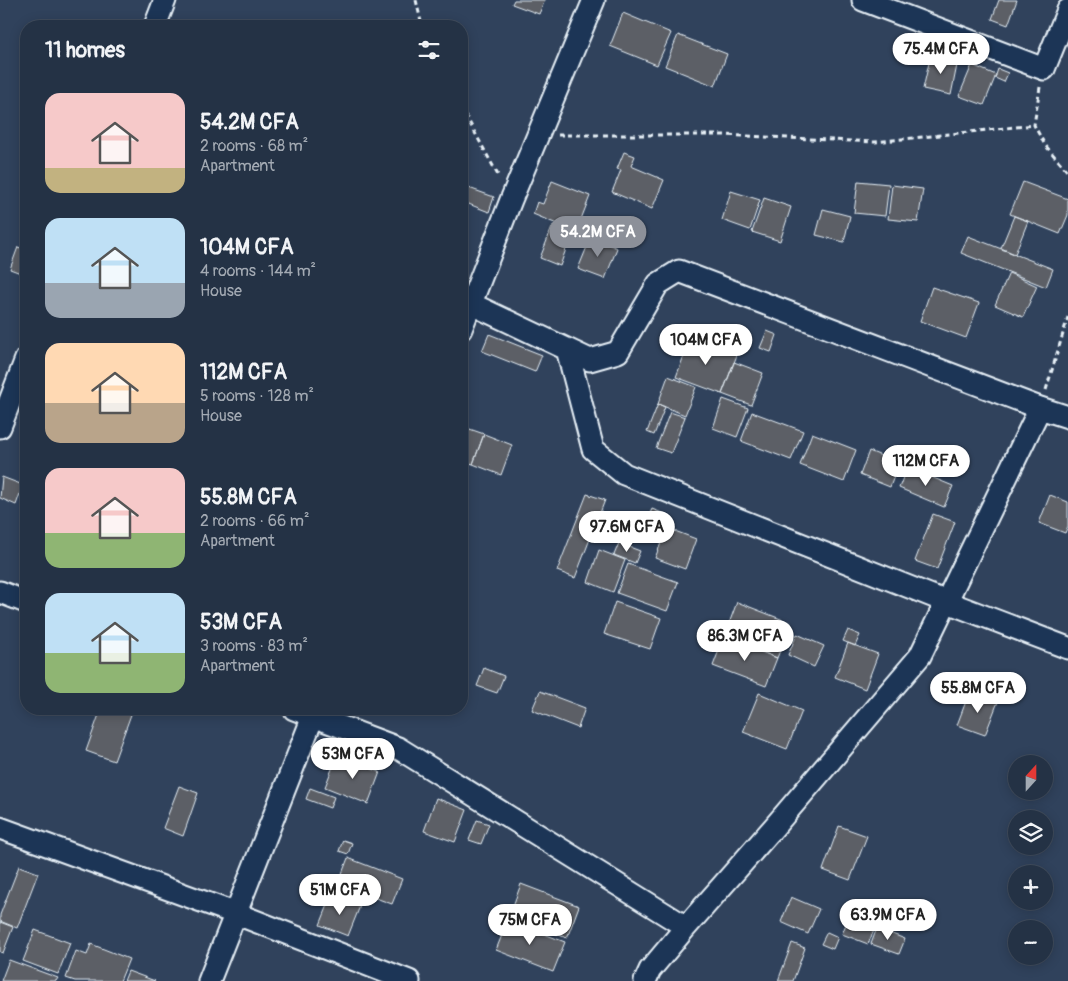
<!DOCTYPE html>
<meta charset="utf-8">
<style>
:root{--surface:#243245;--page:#2c3a4c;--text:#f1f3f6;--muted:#a3aab3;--line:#414d5e;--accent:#8c9099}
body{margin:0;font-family:Pangolin,sans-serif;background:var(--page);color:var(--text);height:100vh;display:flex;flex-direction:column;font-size:19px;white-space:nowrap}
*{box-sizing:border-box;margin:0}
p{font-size:16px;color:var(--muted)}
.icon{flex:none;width:28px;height:28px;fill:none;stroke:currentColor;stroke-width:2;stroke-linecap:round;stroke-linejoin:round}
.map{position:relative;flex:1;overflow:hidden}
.drawer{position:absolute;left:20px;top:20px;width:448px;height:695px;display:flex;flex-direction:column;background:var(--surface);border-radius:20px;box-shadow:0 2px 12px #0003,0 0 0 1px var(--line)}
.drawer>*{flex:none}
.needle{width:32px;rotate:21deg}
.fabs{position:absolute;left:1008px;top:755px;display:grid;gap:10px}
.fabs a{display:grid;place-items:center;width:45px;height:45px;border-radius:50%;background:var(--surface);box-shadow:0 2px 12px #0003,0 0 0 1px var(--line);font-size:25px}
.price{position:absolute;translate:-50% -42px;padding:0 11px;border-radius:18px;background:#fff;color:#222;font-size:16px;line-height:32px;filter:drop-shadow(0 1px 2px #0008)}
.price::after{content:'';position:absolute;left:50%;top:30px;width:15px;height:11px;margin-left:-8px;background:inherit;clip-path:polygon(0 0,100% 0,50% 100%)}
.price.on{background:var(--accent);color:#fff}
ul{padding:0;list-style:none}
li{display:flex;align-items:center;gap:15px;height:125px;padding:0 25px}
li span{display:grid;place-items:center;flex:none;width:140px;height:100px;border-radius:15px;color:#555}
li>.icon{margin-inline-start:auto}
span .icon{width:60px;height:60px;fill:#fffc;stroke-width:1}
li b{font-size:21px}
h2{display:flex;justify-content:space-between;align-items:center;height:60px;padding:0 25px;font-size:21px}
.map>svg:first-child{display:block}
.building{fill:#5b5f66;stroke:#e8f1f8}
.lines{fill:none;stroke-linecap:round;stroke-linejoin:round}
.minor-casing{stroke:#e8f1f8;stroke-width:25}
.path{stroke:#e8f1f8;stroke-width:3;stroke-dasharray:5 4;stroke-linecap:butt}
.minor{stroke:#1d3557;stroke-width:21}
</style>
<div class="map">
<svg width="1068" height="981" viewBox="0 0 1068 981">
<rect width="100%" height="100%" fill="#30425c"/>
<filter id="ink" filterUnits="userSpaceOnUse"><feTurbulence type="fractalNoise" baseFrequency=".02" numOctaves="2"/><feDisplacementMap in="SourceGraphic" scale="10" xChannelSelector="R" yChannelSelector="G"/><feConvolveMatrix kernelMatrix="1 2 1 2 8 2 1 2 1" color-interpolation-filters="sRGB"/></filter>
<g filter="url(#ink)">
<path class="building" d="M514,0H545L539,14L512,4Z
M999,0H1017L1008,25L992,19Z
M623,13L671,33L657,65L610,46Z
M678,35L727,54L715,86L665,66Z
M931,54L958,60L951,95L923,89Z
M972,65L996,75L984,105L959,96Z
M998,69L1008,73L1004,82L995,78Z
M624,152L635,156L631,166L664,180L652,209L612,192L621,170L617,169Z
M552,181L590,196L576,232L533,214L537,202L543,204Z
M858,181L889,184L885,216L854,213Z
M1023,182L1068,199V215L1060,234L1010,214Z
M892,185L923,189L918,222L888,219Z
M466,187L494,197L489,212L461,201Z
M731,191L760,200L750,230L722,220Z
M764,198L791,207L780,241L752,232Z
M823,209L850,216L844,242L816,235Z
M1014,216L1028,221L1015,254L1001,248Z
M553,225L572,232L560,266L540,258Z
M968,236L1053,269L1046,287L961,253Z
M591,237L617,248L605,279L578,269Z
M18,247L26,250V275L10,269Z
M1009,273L1037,286L1023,317L995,305Z
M932,287L979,303L966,338L920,321Z
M767,331L777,335L771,352L760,348Z
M489,334L542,355L535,372L482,351Z
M691,337L737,355L722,394L676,377Z
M734,362L763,373L751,405L722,394Z
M668,376L696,387L685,415L658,404Z
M723,399L748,408L737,437L713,428Z
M658,404L665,407L654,435L647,432Z
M670,412L685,417L671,453L656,448Z
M752,412L803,431L791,460L741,441Z
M461,426L484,434L473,464L461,460Z
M812,433L856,450L844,482L800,465Z
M484,434L512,445L501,475L473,464Z
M869,451L899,463L890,487L860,475Z
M907,467L953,486L944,507L899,488Z
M2,477L23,485L16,505L0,498Z
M587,494L605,500L575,578L557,571Z
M1050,495L1068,502V526L1065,533L1039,523Z
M652,509L662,513L656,526L646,522Z
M933,514L955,522L937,569L915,561Z
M667,528L696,539L685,569L655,558Z
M619,543L640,551L635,563L614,555Z
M599,550L625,560L613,592L588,582Z
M628,564L678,582L667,611L617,593Z
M615,602L661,618L650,649L604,634Z
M737,602L791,623L777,658L724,637Z
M848,630L860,635L855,646L843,641Z
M797,634L824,646L814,667L788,655Z
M724,637L777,658L766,686L713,666Z
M848,643L878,654L865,689L835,677Z
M484,668L504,676L497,693L477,686Z
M540,691L585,708L578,728L532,710Z
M759,693L802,711L787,749L743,732Z
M988,695L999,699L985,735L957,725L968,696L986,702Z
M101,709H133L114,761L86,751Z
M337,756L380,772L368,804L325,787Z
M179,786L198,793L183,836L163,828Z
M310,788L334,797L330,808L306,799Z
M436,798L467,810L455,842L424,831Z
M477,820L489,824L481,844L469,840Z
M839,826L867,836L850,880L823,870Z
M343,840L352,843L348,854L339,851Z
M348,858L402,879L392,904L338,884Z
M19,866L38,873L17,928L0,921V915Z
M521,884L579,906L567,938L509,917Z
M332,895L360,906L348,936L320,925Z
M791,897L819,909L808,934L781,922Z
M849,917L875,928L868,944L842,934Z
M508,920L565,942L553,972L496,950Z
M0,922L13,927L3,953L0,952Z
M877,928L905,939L899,954L871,944Z
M35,930L70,943L58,974L23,961Z
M827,932L838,937L833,949L821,944Z
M792,943L805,948L793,981H778Z
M91,944L129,959L120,981H75L66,978L76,951L87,955Z
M9,960L58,978L56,981H1Z
M128,971L155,981H124Z"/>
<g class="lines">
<g class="minor-casing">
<path id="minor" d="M863,0L1044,69L1068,10
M155,26L165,0
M461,299L590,360L618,352L658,284L679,271L1040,408L1068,417
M461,329L511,200L594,0
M567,349L593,449L624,474L947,602L1068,648
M0,427L26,359
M0,592L26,602
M294,709L398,748L686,927
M0,828L237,914L409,981
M209,981L316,709
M645,981L650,970L686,927L774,827L920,656L1040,408"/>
</g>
<path class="path" d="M416,0L422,26
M1040,87L1034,125L1045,145L1068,172
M461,107L499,177
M558,135H723L875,142L1034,125
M1046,390L1068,317"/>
<use href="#minor" class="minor"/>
</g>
</g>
</svg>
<div class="fabs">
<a><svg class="needle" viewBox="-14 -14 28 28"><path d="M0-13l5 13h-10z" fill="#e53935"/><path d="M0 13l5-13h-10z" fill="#a3aab3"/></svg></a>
<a><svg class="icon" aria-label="layers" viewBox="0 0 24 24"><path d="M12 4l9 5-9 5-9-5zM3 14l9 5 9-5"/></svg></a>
<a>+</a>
<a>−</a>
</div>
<b class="price" style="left:941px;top:75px">75.4M CFA</b>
<b class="price on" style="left:598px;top:258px">54.2M CFA</b>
<b class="price" style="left:706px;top:366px">104M CFA</b>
<b class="price" style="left:926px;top:487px">112M CFA</b>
<b class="price" style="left:627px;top:553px">97.6M CFA</b>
<b class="price" style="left:745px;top:662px">86.3M CFA</b>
<b class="price" style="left:978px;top:714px">55.8M CFA</b>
<b class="price" style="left:353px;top:780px">53M CFA</b>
<b class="price" style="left:340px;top:916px">51M CFA</b>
<b class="price" style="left:888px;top:941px">63.9M CFA</b>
<b class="price" style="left:530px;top:946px">75M CFA</b>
<section class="drawer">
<h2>11 homes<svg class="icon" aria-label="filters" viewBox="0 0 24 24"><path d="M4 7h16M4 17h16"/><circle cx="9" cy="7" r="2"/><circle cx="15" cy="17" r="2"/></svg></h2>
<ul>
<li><span style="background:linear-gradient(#f6c9c9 75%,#c2b280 0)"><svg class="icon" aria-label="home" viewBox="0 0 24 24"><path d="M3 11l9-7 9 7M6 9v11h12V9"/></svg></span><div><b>54.2M CFA</b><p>2 rooms · 68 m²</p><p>Apartment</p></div></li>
<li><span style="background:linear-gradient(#bfe0f5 65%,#9aa5b1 0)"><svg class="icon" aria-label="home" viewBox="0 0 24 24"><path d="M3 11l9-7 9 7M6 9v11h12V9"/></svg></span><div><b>104M CFA</b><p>4 rooms · 144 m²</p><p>House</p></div></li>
<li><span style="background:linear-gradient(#ffd9b3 60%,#b9a48a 0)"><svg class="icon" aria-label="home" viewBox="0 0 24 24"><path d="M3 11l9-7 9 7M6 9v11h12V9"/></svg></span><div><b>112M CFA</b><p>5 rooms · 128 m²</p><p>House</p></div></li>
<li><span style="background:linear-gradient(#f6c9c9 65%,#8fb573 0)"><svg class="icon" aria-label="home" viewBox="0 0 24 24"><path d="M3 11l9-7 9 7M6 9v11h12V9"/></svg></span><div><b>55.8M CFA</b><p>2 rooms · 66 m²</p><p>Apartment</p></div></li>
<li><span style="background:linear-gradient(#bfe0f5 60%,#8fb573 0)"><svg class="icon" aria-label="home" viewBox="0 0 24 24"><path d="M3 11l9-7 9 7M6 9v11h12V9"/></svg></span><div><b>53M CFA</b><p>3 rooms · 83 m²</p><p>Apartment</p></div></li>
</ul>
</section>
</div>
